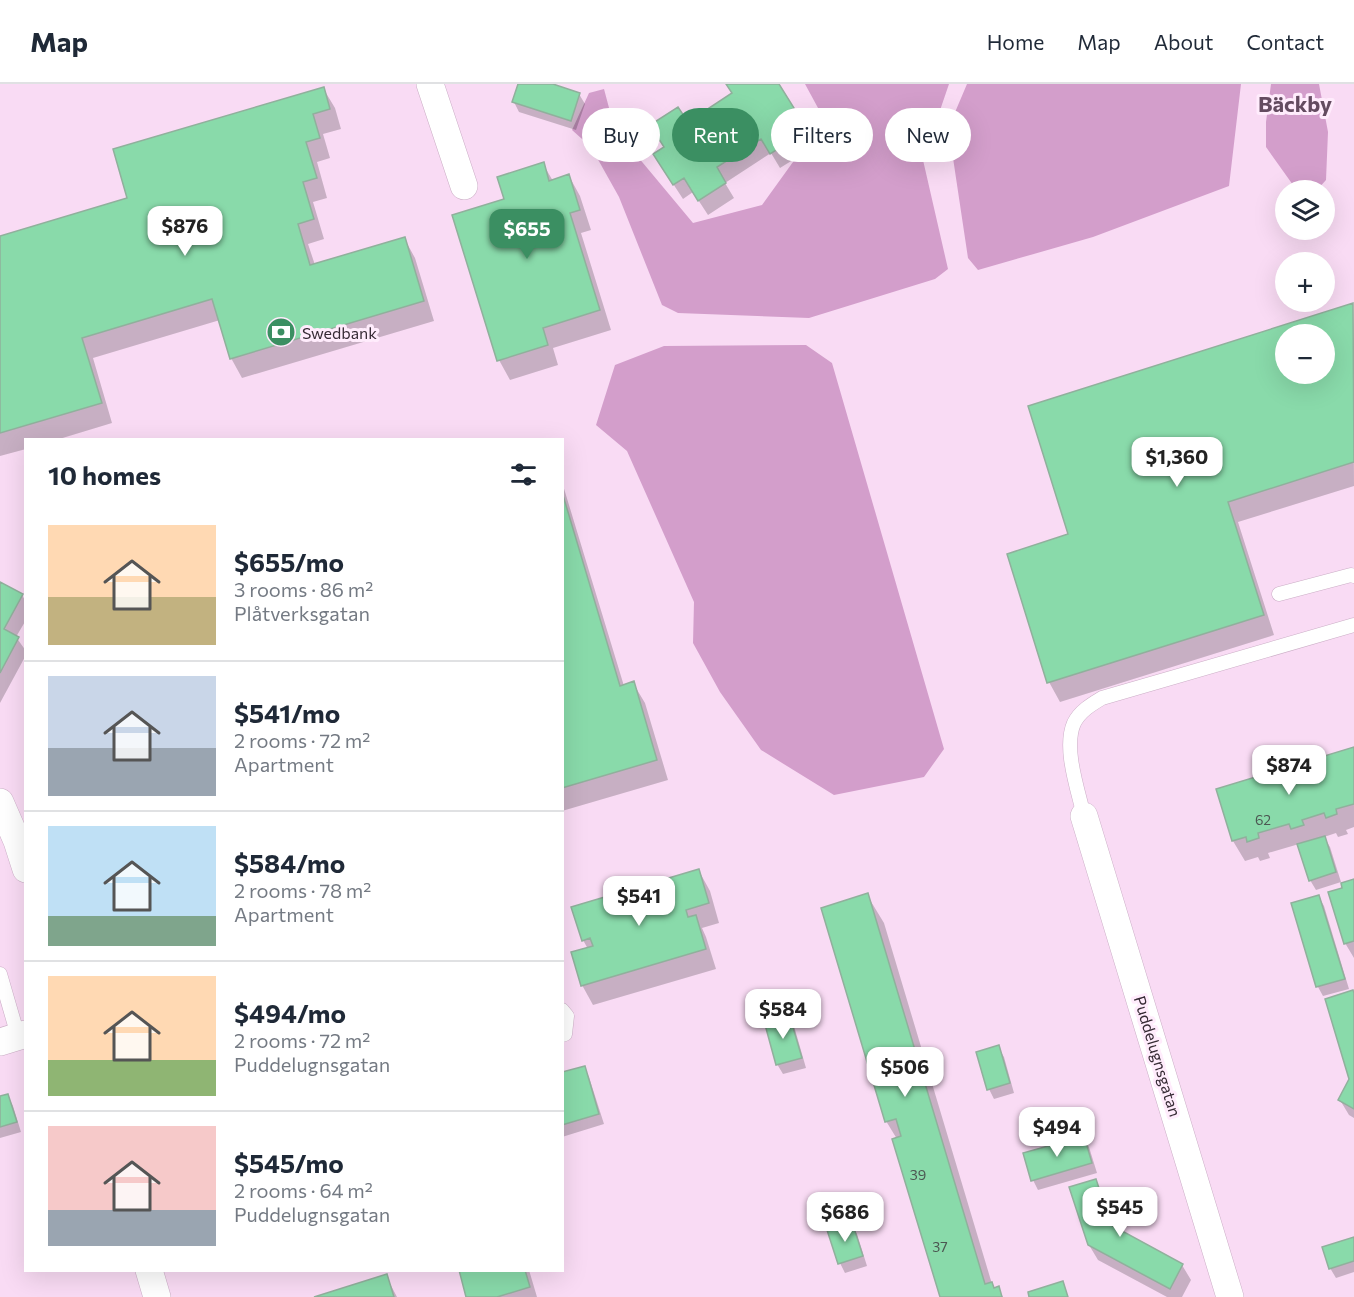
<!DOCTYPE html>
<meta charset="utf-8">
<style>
:root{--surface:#fff;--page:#f6f6f7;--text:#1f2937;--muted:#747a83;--line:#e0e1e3;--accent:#3b8f62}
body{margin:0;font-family:Commissioner,sans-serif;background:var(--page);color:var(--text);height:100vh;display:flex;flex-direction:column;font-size:22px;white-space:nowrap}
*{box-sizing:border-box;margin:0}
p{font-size:20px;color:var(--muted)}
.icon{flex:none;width:33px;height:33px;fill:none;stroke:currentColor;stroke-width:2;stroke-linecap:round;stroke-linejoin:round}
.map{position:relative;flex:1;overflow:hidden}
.sheet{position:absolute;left:24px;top:354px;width:540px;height:834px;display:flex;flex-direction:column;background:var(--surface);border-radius:0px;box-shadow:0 6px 24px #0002}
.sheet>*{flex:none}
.banner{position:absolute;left:582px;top:24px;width:570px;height:54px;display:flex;gap:12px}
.controls{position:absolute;left:1275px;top:96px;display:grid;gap:12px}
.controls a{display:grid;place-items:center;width:60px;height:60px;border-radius:50%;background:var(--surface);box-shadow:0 6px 24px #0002;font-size:30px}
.price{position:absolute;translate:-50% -51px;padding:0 14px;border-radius:12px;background:#fff;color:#222;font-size:20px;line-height:39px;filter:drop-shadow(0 2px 3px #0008)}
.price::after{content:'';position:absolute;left:50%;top:36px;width:18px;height:14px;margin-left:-9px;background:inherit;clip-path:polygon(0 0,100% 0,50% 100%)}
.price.current{background:var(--accent);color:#fff}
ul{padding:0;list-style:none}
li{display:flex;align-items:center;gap:18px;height:150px;padding:0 24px}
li+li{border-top:2px solid var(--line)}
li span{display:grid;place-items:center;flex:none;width:168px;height:120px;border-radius:0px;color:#555}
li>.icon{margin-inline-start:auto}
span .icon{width:72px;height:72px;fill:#fffc;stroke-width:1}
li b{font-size:26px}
h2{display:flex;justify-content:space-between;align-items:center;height:72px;padding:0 24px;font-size:26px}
.chip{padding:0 21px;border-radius:27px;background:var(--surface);box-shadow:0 6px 24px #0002;font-size:21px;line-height:54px}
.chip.current{background:var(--accent);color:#fff}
header{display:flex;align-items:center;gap:36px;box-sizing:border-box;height:84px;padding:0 30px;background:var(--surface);border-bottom:2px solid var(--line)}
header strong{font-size:28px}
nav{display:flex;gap:33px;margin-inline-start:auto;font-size:21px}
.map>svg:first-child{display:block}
.green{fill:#d39ecb}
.shadow{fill:#0003;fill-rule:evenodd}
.building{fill:#89daaa;stroke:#90b09c;stroke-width:1.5;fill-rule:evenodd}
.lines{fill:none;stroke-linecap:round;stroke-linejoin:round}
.service-casing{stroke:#cbaec6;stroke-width:15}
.minor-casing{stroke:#cbaec6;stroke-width:28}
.service{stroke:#fff;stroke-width:14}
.minor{stroke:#fff;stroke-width:27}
.labels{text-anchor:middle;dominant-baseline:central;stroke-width:6;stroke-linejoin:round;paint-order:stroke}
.number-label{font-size:14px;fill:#4c5752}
.poi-label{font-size:16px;fill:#372b35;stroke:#ffecfc;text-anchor:start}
.street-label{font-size:16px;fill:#372b35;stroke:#ffecfc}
.district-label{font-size:22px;font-weight:bold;fill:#644b60;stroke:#ffecfc}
</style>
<header>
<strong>Map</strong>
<nav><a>Home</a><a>Map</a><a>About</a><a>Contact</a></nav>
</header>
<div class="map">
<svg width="1354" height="1213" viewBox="0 0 1354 1213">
<rect width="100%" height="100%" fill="#f9dbf4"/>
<path class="green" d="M805,0H949L923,76L948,185L935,195L809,234L678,229L662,221L619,113L591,63L572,46L589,9L604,5L617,54L640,49L638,73L693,139L762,121L824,35Z
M967,0H1241L1229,102L1093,153L978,186L968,174L953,74V33Z
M1271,0H1319L1328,48L1326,96L1317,106L1293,101L1266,63V38Z
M806,261L832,279L944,665L924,693L834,711L761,666L720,608L693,559L694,518L627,367L596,341L615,281L664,262Z"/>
<path class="shadow" d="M519,0H548L579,10L585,20L576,46L519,28L514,18Z
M727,0H777L802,40L791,47L804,69L780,84L771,69L725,99L734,114L708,131L693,108L683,115L664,86V65L687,40L733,10Z
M323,4L335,24L341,45L323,50L330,74L317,78L327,114L313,118L324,155L308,160L315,181L404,154L415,174L434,237L242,294L231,274L220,236L93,274L112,339L56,356H26V365L0,372V154L129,115Z
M543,80L553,97L569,92L580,112L591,146L581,149L611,246L553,264L558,281L510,296L499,276L506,116Z
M1353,221L1354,402L1238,438L1274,551L1060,618L1049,598L1070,451L1030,322ZM1286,250H1324V290H1286Z
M562,398L624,602L633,599L645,619L668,696L562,727Z
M0,500L22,511L26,518V536L16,553L26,567V571L0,619Z
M1354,664V743L1346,746L1348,750L1338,753L1336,749L1324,753L1330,763L1341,798L1316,806L1310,796L1299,760L1268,769L1270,774L1260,777L1258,773L1245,777L1233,757L1218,706Z
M699,787L710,807L719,839L702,844L706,853L716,885L593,921L582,901L588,865L583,856Z
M1354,798V874L1345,859L1344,805Z
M867,811L884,839L992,1200L995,1205L998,1204L1003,1213H941L897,1055L886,1037Z
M1319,813L1324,822L1349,905L1323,912L1318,903L1293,820Z
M1354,911V1034L1349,1031L1340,1016L1351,995Z
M788,932L794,942L806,984L783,990L777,980Z
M998,963L1004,973L1014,1009L994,1015L989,1005Z
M584,983L589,993L604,1040L562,1053V990Z
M8,1012L13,1022L21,1048L0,1054V1014Z
M1083,1053L1089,1063L1097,1089L1038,1106L1033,1096Z
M1095,1096L1104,1111L1115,1145L1182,1181L1191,1196L1182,1213H1167L1098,1176L1089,1161Z
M851,1140L857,1150L867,1182L845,1189L840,1179L829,1147Z
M1354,1155V1188L1336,1194L1330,1184Z
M460,1186H529L537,1213H468Z
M386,1192L397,1213H319Z"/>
<path class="building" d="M518,0H553L580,9L571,37L512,18Z
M726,0H779L794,24L783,31L797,53L770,70L761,55L717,83L726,99L698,117L684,94L673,101L653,70L664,63L650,41L678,23L688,38L732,9Z
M324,3L330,25L313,30L320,54L306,58L317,94L303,98L314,135L298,140L310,181L405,153L424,217L230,275L212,215L82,254L102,319L0,349V152L127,114L113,65Z
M544,78L549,97L569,90L580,126L570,129L600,226L543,244L548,261L497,277L452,131L504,115L497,93Z
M1353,219L1354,378L1228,418L1264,531L1047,599L1007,470L1068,450L1028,322ZM1286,250H1324V290H1286Z
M562,408L620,602L634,597L657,676L562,704Z
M0,498L23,510L4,545L19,553L0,589Z
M1354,663V720L1336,725L1337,730L1326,734L1324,729L1302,736L1304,741L1291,745L1289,740L1258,749L1259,754L1247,758L1246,753L1232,757L1216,705Z
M1325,752L1336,788L1309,797L1297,760Z
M699,785L709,819L686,826L688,833L696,831L706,865L581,902L571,868L593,862L590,854L582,857L571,823Z
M1354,795V857L1344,860L1328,808L1342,804L1341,799Z
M868,809L985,1200L992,1198L994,1204L999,1202L1002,1213H940L892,1055L901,1052L896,1035L885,1038L821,824Z
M1319,811L1345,895L1316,903L1291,819Z
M1353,906L1354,909V1025L1338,1016L1349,995L1325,915Z
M789,930L802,974L776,981L764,937Z
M999,961L1010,999L987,1006L976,968Z
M585,982L599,1030L562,1041V988Z
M8,1010L17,1038L0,1043V1012Z
M1084,1052L1092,1079L1031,1097L1023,1069Z
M1096,1095L1111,1141L1183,1180L1170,1205L1088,1161L1069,1103Z
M852,1138L863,1172L838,1180L827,1146Z
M1354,1153V1177L1329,1185L1322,1163Z
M459,1186H525L530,1203L497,1213H466Z
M387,1190L394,1213H314Z
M1063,1197L1068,1213H1029L1028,1208Z"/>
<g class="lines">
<g class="service-casing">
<path id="service" d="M1279,510L1351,491L1354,492
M1084,732C1078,706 1063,664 1074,639C1080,627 1092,620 1102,614L1354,541
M0,890L18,952
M562,926L567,932L565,950L562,951"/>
</g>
<g class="minor-casing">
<path id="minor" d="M430,0L464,102
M0,718L17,757L26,785
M1084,732L1230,1213
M0,958L26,950
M149,1186L157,1213"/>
</g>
<use href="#service" class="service"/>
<use href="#minor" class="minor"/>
</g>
<defs>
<g id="bank-disc" transform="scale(1.5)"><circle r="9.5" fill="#3b8f62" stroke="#ffecfc"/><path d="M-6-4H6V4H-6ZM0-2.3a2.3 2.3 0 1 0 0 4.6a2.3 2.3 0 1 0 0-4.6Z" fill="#fff"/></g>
</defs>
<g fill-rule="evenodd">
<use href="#bank-disc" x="281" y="248"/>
</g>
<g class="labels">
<g class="number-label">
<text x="1263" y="735">62</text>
<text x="918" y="1090">39</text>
<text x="940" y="1162">37</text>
</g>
<g class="poi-label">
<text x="302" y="248">Swedbank</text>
</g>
<g class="street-label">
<text transform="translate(1158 972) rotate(73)">Puddelugnsgatan</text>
</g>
<g class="district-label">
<text x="1295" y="19">Bäckby</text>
</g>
</g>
</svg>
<div class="controls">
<a><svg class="icon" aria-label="layers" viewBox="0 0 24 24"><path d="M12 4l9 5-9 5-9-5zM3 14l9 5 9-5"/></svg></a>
<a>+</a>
<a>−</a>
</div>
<b class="price" style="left:185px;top:173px">$876</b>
<b class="price current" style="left:527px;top:176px">$655</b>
<b class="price" style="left:1177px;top:404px">$1,360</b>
<b class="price" style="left:1289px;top:712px">$874</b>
<b class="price" style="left:639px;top:843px">$541</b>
<b class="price" style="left:783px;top:956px">$584</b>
<b class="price" style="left:905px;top:1014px">$506</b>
<b class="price" style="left:1057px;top:1074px">$494</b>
<b class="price" style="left:1120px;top:1154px">$545</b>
<b class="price" style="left:845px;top:1159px">$686</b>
<div class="banner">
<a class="chip">Buy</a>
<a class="chip current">Rent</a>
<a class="chip">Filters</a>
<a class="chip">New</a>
</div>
<section class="sheet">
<h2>10 homes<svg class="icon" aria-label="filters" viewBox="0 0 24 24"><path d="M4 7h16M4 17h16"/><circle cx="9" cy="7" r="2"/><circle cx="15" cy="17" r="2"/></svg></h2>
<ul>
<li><span style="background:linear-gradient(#ffd9b3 60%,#c2b280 0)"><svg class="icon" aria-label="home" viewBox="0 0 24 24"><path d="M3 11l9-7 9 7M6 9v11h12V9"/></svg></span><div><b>$655/mo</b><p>3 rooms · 86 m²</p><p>Plåtverksgatan</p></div></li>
<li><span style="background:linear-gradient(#c9d6e8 60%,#9aa5b1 0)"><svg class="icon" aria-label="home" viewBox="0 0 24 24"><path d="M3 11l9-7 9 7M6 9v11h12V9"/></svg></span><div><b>$541/mo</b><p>2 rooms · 72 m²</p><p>Apartment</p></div></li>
<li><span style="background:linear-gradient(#bfe0f5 75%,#7fa58c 0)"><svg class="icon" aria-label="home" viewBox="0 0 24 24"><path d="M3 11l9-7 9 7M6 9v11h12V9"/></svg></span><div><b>$584/mo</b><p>2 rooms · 78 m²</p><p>Apartment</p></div></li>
<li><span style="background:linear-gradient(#ffd9b3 70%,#8fb573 0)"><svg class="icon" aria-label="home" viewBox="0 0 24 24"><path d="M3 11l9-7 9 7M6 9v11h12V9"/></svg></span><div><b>$494/mo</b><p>2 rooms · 72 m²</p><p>Puddelugnsgatan</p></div></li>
<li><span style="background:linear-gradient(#f6c9c9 70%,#9aa5b1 0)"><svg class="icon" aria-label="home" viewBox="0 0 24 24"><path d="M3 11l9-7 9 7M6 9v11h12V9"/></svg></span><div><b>$545/mo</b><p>2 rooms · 64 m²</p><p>Puddelugnsgatan</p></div></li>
</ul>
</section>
</div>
